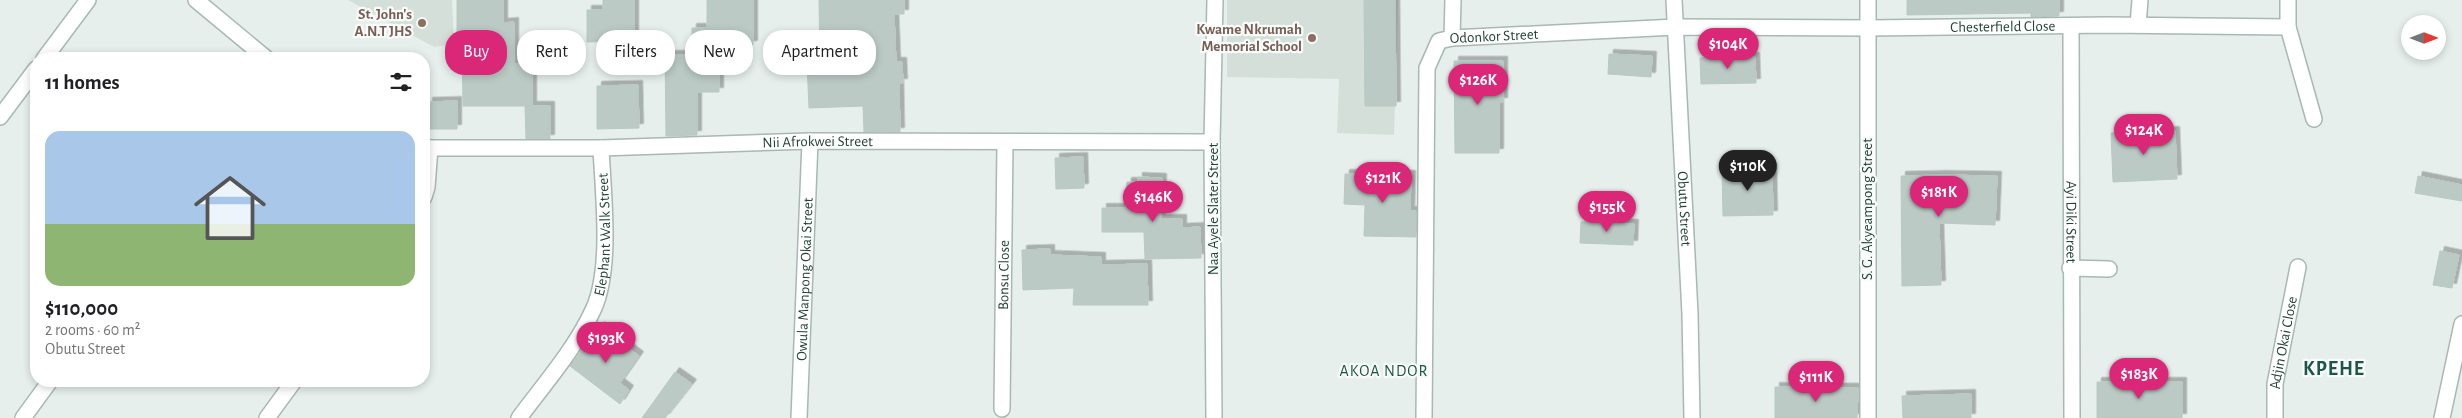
<!DOCTYPE html>
<meta charset="utf-8">
<style>
:root{--surface:#fff;--page:#f6f6f6;--text:#202124;--muted:#757577;--line:#e0e0e0;--accent:#db2777}
body{margin:0;font-family:"Alegreya Sans",sans-serif;background:var(--page);color:var(--text);height:100vh;display:flex;flex-direction:column;font-size:19px;white-space:nowrap}
*{box-sizing:border-box;margin:0}
p{font-size:16px;color:var(--muted)}
.icon{flex:none;width:28px;height:28px;fill:none;stroke:currentColor;stroke-width:2;stroke-linecap:round;stroke-linejoin:round}
.map{position:relative;flex:1;overflow:hidden}
.sheet{position:absolute;left:30px;top:52px;width:400px;height:335px;display:flex;flex-direction:column;background:var(--surface);border-radius:20px;box-shadow:0 2px 8px #0003}
.sheet>*{flex:none}
.hud{position:absolute;left:445px;top:30px;width:475px;height:45px;display:flex;gap:10px}
.needle{width:32px;rotate:90deg}
.fabs{position:absolute;left:2401px;top:15px;display:grid;gap:10px}
.fabs a{display:grid;place-items:center;width:45px;height:45px;border-radius:50%;background:var(--surface);box-shadow:0 2px 8px #0003;font-size:25px}
.price{position:absolute;translate:-50% -42px;padding:0 11px;border-radius:18px;background:var(--accent);color:#fff;font-size:16px;line-height:32px;filter:drop-shadow(0 1px 2px #0008)}
.price::after{content:'';position:absolute;left:50%;top:30px;width:15px;height:11px;margin-left:-8px;background:inherit;clip-path:polygon(0 0,100% 0,50% 100%)}
.price.on{background:#222;color:#fff}
ul{padding:0;list-style:none}
li{display:grid;align-content:center;gap:10px;height:265px;padding:0 15px}
li+li{border-top:1px solid var(--line)}
li span{display:grid;place-items:center;height:155px;border-radius:15px;color:#555}
li>.icon{margin-inline-start:auto}
span .icon{width:90px;height:90px;fill:#fffc;stroke-width:1}
li b{font-size:21px}
h2{display:flex;justify-content:space-between;align-items:center;height:60px;padding:0 15px;font-size:21px}
.chip{padding:0 18px;border-radius:20px;background:var(--surface);box-shadow:0 2px 8px #0003;font-size:18px;line-height:45px}
.chip.on{background:var(--accent);color:#fff}
.map>svg:first-child{display:block}
.built{fill:#d4dfda}
.building{fill:#bbcac4;stroke:#b8c9c2;filter:url(#shadow)}
.lines{fill:none;stroke-linecap:round;stroke-linejoin:round}
.minor-casing{stroke:#a8b8b2;stroke-width:18}
.minor{stroke:#fff;stroke-width:15}
.education-dot{fill:#8d6e63;stroke:#f7fbf9;stroke-width:2}
.labels{text-anchor:middle;dominant-baseline:central;stroke-width:4.5;stroke-linejoin:round;paint-order:stroke}
.education-label{font-size:15px;font-weight:bold;fill:#785e54;stroke:#f7fbf9;text-anchor:end}
.street-label{font-size:15px;fill:#24423a;stroke:#f7fbf9}
.neighbourhood-label{font-size:16px;letter-spacing:1px;fill:#1f5548;stroke:#f7fbf9}
.district-label{font-size:20px;font-weight:bold;letter-spacing:1px;fill:#1f5548;stroke:#f7fbf9}
</style>
<div class="map">
<svg width="2462" height="418" viewBox="0 0 2462 418">
<defs>
<filter id="shadow"><feDropShadow dx="4.5" dy="-4.5" stdDeviation="0" flood-color="#0004"/></filter>
</defs>
<rect width="100%" height="100%" fill="#e6efeb"/>
<path class="built" d="M348,0H452L454,44L434,47Z
M1227,0H1398L1394,135L1337,133L1339,79L1227,77Z"/>
<path class="building" d="M457,0H503V23L514,22V64H532V106H463L462,43H457Z
M603,0H634V41L587,42V10H603Z
M707,0H753V45L730,46V58L719,59V92H697V135L666,136L665,55H692V28H707Z
M819,0H904V14H894L896,62H902L903,83H899L900,132H864L863,106L809,108L807,63L820,62Z
M1364,0H1395L1396,106H1365Z
M1907,0H2059V16L2031,17V13L1907,15Z
M1609,54L1652,56L1651,77L1608,74Z
M1755,57L1756,83L1701,84L1700,58Z
M1454,61H1503V102H1499V153H1455Z
M638,85L639,128L597,129V86Z
M457,101V129H428V102Z
M525,106H550V139H526Z
M2175,131L2177,179L2113,182L2111,133Z
M1083,157L1084,188L1056,189L1055,158Z
M1772,168L1773,215L1723,216L1722,169Z
M1345,174L1411,175L1410,211H1416V237L1364,236L1365,205L1344,204Z
M1941,175L1997,176L1995,225L1939,223L1941,285L1902,286L1901,176Z
M2418,176L2462,185V201L2415,193Z
M1138,177L1162,178L1161,219H1182V228L1200,227L1201,258L1145,259L1144,232H1102V208H1126L1127,182H1138Z
M1581,222L1634,224L1633,245L1580,243Z
M1050,249V255L1101,257V265L1147,264L1148,305H1073L1074,288L1023,290L1022,250Z
M2440,251L2459,255L2452,288L2433,285Z
M600,326L639,356L620,383L629,390L620,404L570,366Z
M675,372L692,384L665,418H642Z
M2097,382H2182V418H2097Z
M1775,387L1858,388L1857,418H1775Z
M1971,394V418H1903L1902,396Z"/>
<g class="lines">
<g class="minor-casing">
<g id="minor">
<path d="M196,0L267,59"/>
<path id="s1" d="M1674,0L1690,314L1692,418"/>
<path d="M2288,0V27"/>
<path d="M2138,25L2140,0"/>
<path id="s2" d="M2071,26L2072,418"/>
<path d="M1452,38L1453,0"/>
<path d="M44,59L88,0"/>
<path d="M0,117L36,69"/>
<path id="s3" d="M424,146L430,148H601L810,141L1212,142"/>
<path d="M424,197L427,187L430,148"/>
<path d="M2070,268L2109,269"/>
<path id="s4" d="M1002,409L1005,142"/>
<path d="M23,418L50,381"/>
<path d="M267,418L294,381"/>
<path id="s5" d="M519,418C545,383 576,348 594,308C612,267 603,193 601,148"/>
<path id="s6" d="M799,418L810,141"/>
<path d="M1214,418L1212,142L1215,0"/>
<path id="s7" d="M1424,418L1427,68L1439,41L1452,38L1676,27L1868,28L2107,25L2288,27L2314,119"/>
<path d="M1868,418V0"/>
<path id="s8" d="M2275,418V384L2298,267"/>
<path d="M2442,418L2462,324"/>
</g>
</g>
<use href="#minor" class="minor"/>
</g>
<g class="education-dot">
<circle cx="422" cy="23" r="5"/>
<circle cx="1312" cy="38" r="5"/>
</g>
<g class="labels">
<g class="education-label">
<text x="412" y="14">St. John's<tspan x="412" dy="17">A.N.T JHS</tspan></text>
<text x="1302" y="29">Kwame Nkrumah<tspan x="1302" dy="17">Memorial School</tspan></text>
</g>
<g class="street-label">
<text stroke="none"><textPath href="#s7" startOffset="944">Chesterfield Close</textPath></text>
<text stroke="none"><textPath href="#s7" startOffset="435">Odonkor Street</textPath></text>
<text stroke="none"><textPath href="#s3" startOffset="394">Nii Afrokwei Street</textPath></text>
<text transform="translate(1213 209) rotate(-90)">Naa Ayele Slater Street</text>
<text stroke="none"><textPath href="#s1" startOffset="209">Obutu Street</textPath></text>
<text transform="translate(1867 209) rotate(-90)">S. G. Akyeampong Street</text>
<text stroke="none"><textPath href="#s2" startOffset="196">Ayi Diki Street</textPath></text>
<text stroke="none"><textPath href="#s5" startOffset="208">Elephant Walk Street</textPath></text>
<text stroke="none"><textPath href="#s4" startOffset="134">Bonsu Close</textPath></text>
<text stroke="none"><textPath href="#s6" startOffset="139">Owula Manpong Okai Street</textPath></text>
<text stroke="none"><textPath href="#s8" startOffset="76">Adjin Okai Close</textPath></text>
</g>
<g class="neighbourhood-label">
<text x="1384" y="371">AKOA NDOR</text>
</g>
<g class="district-label">
<text x="2334" y="369">KPEHE</text>
</g>
</g>
</svg>
<div class="fabs">
<a><svg class="needle" viewBox="-14 -14 28 28"><path d="M0-13l5 13h-10z" fill="#e53935"/><path d="M0 13l5-13h-10z" fill="#757577"/></svg></a>
</div>
<b class="price" style="left:1728px;top:70px">$104K</b>
<b class="price" style="left:1478px;top:106px">$126K</b>
<b class="price" style="left:2144px;top:156px">$124K</b>
<b class="price on" style="left:1748px;top:192px">$110K</b>
<b class="price" style="left:1383px;top:204px">$121K</b>
<b class="price" style="left:1939px;top:218px">$181K</b>
<b class="price" style="left:1153px;top:223px">$146K</b>
<b class="price" style="left:1607px;top:233px">$155K</b>
<b class="price" style="left:606px;top:364px">$193K</b>
<b class="price" style="left:2139px;top:400px">$183K</b>
<b class="price" style="left:1816px;top:403px">$111K</b>
<div class="hud">
<a class="chip on">Buy</a>
<a class="chip">Rent</a>
<a class="chip">Filters</a>
<a class="chip">New</a>
<a class="chip">Apartment</a>
</div>
<section class="sheet">
<h2>11 homes<svg class="icon" aria-label="filters" viewBox="0 0 24 24"><path d="M4 7h16M4 17h16"/><circle cx="9" cy="7" r="2"/><circle cx="15" cy="17" r="2"/></svg></h2>
<ul>
<li><span style="background:linear-gradient(#a9c7e8 60%,#8fb573 0)"><svg class="icon" aria-label="home" viewBox="0 0 24 24"><path d="M3 11l9-7 9 7M6 9v11h12V9"/></svg></span><div><b>$110,000</b><p>2 rooms · 60 m²</p><p>Obutu Street</p></div></li>
</ul>
</section>
</div>
